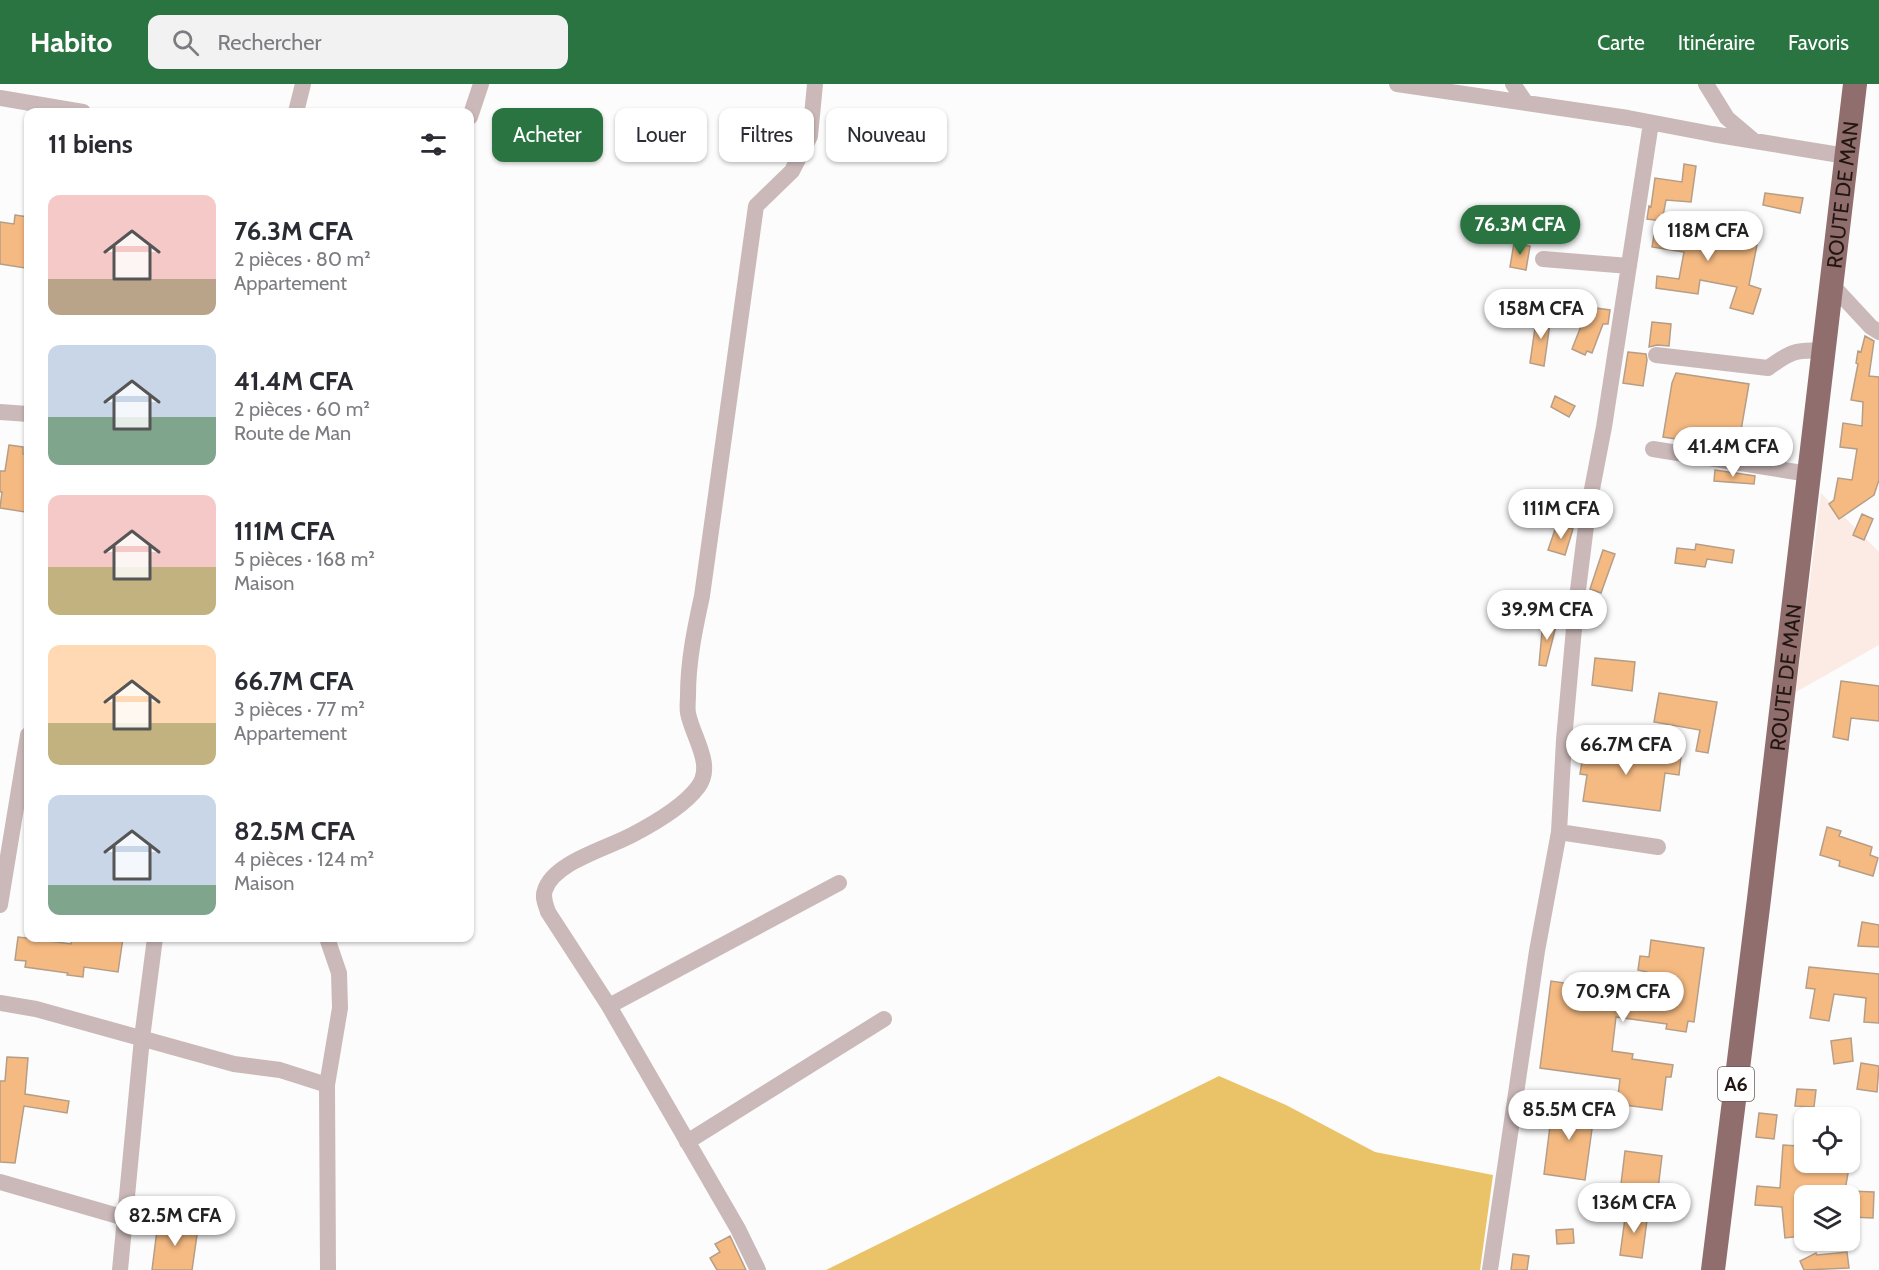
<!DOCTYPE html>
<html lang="fr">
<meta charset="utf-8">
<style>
:root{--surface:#fff;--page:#f2f2f3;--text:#2b2b33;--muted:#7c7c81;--accent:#2a7442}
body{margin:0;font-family:Cabin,sans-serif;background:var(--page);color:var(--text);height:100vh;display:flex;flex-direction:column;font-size:22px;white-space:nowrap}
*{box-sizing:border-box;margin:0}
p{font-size:20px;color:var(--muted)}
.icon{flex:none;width:33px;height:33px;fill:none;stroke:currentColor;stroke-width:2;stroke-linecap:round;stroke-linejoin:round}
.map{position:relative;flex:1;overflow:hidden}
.sheet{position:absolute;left:24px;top:24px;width:450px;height:834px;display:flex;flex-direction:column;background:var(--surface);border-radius:12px;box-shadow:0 2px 4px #0004}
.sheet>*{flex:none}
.guide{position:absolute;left:492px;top:24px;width:570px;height:54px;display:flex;gap:12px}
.controls{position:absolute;left:1794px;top:1023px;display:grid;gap:12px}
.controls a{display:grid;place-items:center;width:66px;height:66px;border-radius:12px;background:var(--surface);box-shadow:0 2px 4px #0004;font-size:30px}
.price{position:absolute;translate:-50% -51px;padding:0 14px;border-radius:21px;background:#fff;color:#222;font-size:20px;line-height:39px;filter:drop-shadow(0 2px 3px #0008)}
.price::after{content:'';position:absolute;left:50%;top:36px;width:18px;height:14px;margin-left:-9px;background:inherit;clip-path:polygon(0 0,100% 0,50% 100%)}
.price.active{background:var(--accent);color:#fff}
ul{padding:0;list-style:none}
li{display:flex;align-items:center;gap:18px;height:150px;padding:0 24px}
li span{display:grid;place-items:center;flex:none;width:168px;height:120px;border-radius:12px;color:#555}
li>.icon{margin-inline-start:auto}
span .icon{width:72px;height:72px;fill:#fffc;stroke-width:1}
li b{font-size:26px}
h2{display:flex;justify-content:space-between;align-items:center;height:72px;padding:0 24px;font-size:26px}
.chip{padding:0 21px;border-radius:12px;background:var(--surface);box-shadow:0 2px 4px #0004;font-size:21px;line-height:54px}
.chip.active{background:var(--accent);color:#fff}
header{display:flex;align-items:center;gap:36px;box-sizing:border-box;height:84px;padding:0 30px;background:var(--accent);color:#fff}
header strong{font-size:28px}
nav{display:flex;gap:33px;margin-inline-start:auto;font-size:21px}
.search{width:420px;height:54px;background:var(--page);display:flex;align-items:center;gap:15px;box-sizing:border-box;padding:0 21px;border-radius:12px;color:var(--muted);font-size:22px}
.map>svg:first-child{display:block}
.built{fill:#fcebe4}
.green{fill:#eac369}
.building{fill:#f5ba82;stroke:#b69d86;stroke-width:1.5}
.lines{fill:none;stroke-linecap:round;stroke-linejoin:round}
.minor{stroke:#cbb9b9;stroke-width:16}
.highway{stroke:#906e6d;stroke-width:24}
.labels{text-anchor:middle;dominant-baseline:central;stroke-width:4.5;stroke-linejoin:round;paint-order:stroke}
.shield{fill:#fff;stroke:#645c59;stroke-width:1.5}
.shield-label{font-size:20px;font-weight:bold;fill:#221612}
.street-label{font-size:21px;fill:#221612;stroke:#fff}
</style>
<header>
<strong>Habito</strong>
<div class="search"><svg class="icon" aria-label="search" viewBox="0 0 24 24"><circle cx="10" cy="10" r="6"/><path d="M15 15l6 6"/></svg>Rechercher</div>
<nav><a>Carte</a><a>Itinéraire</a><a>Favoris</a></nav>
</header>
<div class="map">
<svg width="1879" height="1186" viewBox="0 0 1879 1186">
<rect width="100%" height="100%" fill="#fcfcfc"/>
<path class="built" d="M1821,409L1879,468V561L1796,608Z"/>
<path class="green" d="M1219,992L1286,1021L1375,1068L1493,1091L1480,1186H826Z"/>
<path class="building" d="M1684,80L1696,82L1691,118L1666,116L1662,137L1647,135L1649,122L1651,123L1655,94L1682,98Z
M1765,109L1803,114L1800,129L1763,121Z
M1689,128L1707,131L1703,153L1757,161L1749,201L1761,205L1753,230L1730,224L1737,203L1700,196L1698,210L1656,204L1657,192L1679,195L1684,168L1652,163L1656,139L1686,144Z
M15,131L28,133V160L25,184L0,180V138L14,140Z
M1514,159L1530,162L1526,186L1510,183Z
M1581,222L1610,226L1608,240H1603L1592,269L1587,267L1585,271L1572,265L1583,237L1579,236Z
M1537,230L1551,232L1544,282L1530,279Z
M1652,238L1671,240L1669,262L1657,261L1649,263Z
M1865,252L1874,257L1869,292L1879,293V396L1874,411L1839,435L1829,420L1834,416L1838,394L1852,396L1857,365L1840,363L1843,339L1862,342L1863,318L1851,316L1858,280L1856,279L1858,267L1861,268Z
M1628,268L1646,270L1647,276L1643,302L1623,299Z
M1676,289L1749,300L1738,364L1663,353L1672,299Z
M1555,312L1575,322L1569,333L1551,323Z
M9,361L23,363V370L28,371V419H27L25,428L0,424L2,408H0V387H5Z
M1715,386L1755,392L1754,400L1714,397Z
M1862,430L1873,435L1864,456L1853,451Z
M1557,440L1573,445L1565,471L1548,466Z
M1696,460L1734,466L1732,479L1707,475L1705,483L1675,479L1677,464L1695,466Z
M1603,466L1615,470L1601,509L1590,505Z
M1543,537L1557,538L1546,582L1539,581Z
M1595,574L1635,578L1632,607L1592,601Z
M1841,597L1879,602V637L1851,634L1848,656L1833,653Z
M1659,609L1717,618L1708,669L1696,667L1700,646L1654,638Z
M1585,659L1681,673L1679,691L1665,689L1660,727L1583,717L1587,691L1580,690Z
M1827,743L1841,747L1839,752L1872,763L1870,771L1878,774L1873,792L1839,782L1840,777L1820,771Z
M1862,838L1879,841V863L1858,862Z
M18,853L71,860L72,854H123L118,888L84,883L83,893L67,891L68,889L25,883L26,877L15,876Z
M1651,856L1704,864L1694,938L1688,937L1686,948L1666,945L1667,940L1616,933L1612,967L1633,970L1632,975L1673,981L1671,993H1666L1662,1026L1617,1020L1620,995L1540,984L1551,897L1592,903L1591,906L1644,912L1647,888L1638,886L1640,872L1649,873Z
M1809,883L1879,890V939L1864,938L1866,914L1834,910L1829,937L1810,934L1815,905L1806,904Z
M1851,954L1853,977L1834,980L1831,957Z
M7,973L28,974L25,1010L69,1017L67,1029L24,1022L15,1079L0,1078V997H5Z
M1861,979L1879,982L1877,1008L1857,1005Z
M1797,1005L1816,1006L1814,1023L1795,1022Z
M1553,1018L1595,1023L1585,1096L1544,1090Z
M1759,1029L1777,1031L1774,1055L1756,1053Z
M1783,1061L1798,1062L1796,1076H1802V1078H1850L1844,1112H1799L1798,1132L1801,1152L1785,1154L1782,1123L1755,1121L1757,1102L1780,1104Z
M1625,1067L1662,1072L1658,1105L1621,1100Z
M1850,1107L1874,1108L1873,1134L1850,1133Z
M1626,1127L1648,1129L1642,1174L1620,1171Z
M158,1138L198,1144L192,1186H152Z
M1573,1145L1574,1159L1557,1160L1556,1146Z
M730,1152L746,1186H717L710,1174L720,1168L715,1160Z
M1847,1168L1849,1184L1804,1186L1800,1177L1816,1169L1817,1171Z
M1513,1170L1529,1172L1527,1186H1511Z"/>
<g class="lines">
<path class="minor" d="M1397,0L1628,34L1712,50L1846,72
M1513,0L1526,19
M1706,0L1727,34L1753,56
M0,14L83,28
M296,28L303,0
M470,33L481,0
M1543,175L1629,182
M1831,200L1871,243L1879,248
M1656,271L1768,284C1790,268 1796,265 1823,267
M0,328L28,330
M1653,365L1809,390
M1559,748L1658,763
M0,821L28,651
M0,919L36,925L234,980L280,986L327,1001L328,1186
M609,922L839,799
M327,1001L340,924L339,889L327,854
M687,1058L884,935
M0,1098L125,1134
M120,1186L142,954L155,854
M758,1186L738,1145L609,922L548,828C546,821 542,814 545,806C554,778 608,764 632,751C653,740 684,722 698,703C715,681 692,652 688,629C687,623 688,617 688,611C688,577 695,544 702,512L756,122L792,87L810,52L815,0
M1490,1186L1537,867L1559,748L1564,656L1576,522L1588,426L1604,343L1651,39"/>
<path class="highway" id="s1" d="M1713,1186L1759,815L1855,0"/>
</g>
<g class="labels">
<rect class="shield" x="1718" y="983" width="36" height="34" rx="4.5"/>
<g class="shield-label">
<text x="1736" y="1000">A6</text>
</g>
<g class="street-label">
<text stroke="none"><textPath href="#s1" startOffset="1083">ROUTE DE MAN</textPath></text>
<text stroke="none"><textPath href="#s1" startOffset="597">ROUTE DE MAN</textPath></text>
</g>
</g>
</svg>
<div class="controls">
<a><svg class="icon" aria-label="locate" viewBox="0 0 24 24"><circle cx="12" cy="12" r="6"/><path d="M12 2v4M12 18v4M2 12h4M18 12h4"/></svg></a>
<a><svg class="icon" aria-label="layers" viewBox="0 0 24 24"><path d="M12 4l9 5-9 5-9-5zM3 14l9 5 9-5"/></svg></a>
</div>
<b class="price active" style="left:1520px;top:172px">76.3M CFA</b>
<b class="price" style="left:1708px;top:178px">118M CFA</b>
<b class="price" style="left:1541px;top:256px">158M CFA</b>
<b class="price" style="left:1733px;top:394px">41.4M CFA</b>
<b class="price" style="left:1561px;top:456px">111M CFA</b>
<b class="price" style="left:1547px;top:557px">39.9M CFA</b>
<b class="price" style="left:1626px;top:692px">66.7M CFA</b>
<b class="price" style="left:1623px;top:939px">70.9M CFA</b>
<b class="price" style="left:1569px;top:1057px">85.5M CFA</b>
<b class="price" style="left:1634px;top:1150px">136M CFA</b>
<b class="price" style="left:175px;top:1163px">82.5M CFA</b>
<div class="guide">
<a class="chip active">Acheter</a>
<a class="chip">Louer</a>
<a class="chip">Filtres</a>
<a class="chip">Nouveau</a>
</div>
<section class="sheet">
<h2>11 biens<svg class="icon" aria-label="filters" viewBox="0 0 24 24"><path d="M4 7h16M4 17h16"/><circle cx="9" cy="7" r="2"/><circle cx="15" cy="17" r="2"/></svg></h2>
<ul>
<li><span style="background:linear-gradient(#f6c9c9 70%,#b9a48a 0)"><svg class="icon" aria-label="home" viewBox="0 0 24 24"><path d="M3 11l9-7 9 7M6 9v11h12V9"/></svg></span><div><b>76.3M CFA</b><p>2 pièces · 80 m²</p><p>Appartement</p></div></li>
<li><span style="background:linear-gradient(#c9d6e8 60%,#7fa58c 0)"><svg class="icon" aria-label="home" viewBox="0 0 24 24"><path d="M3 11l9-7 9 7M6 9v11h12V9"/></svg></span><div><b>41.4M CFA</b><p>2 pièces · 60 m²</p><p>Route de Man</p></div></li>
<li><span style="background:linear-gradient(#f6c9c9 60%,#c2b280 0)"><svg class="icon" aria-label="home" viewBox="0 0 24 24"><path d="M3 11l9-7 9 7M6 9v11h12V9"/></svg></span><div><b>111M CFA</b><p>5 pièces · 168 m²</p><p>Maison</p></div></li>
<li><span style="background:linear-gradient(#ffd9b3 65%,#c2b280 0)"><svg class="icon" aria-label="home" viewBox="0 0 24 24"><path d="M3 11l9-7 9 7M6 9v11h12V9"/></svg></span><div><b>66.7M CFA</b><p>3 pièces · 77 m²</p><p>Appartement</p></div></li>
<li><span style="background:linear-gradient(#c9d6e8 75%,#7fa58c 0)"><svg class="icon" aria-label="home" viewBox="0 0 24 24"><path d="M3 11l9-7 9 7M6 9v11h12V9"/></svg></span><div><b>82.5M CFA</b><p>4 pièces · 124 m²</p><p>Maison</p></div></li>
</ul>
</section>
</div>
